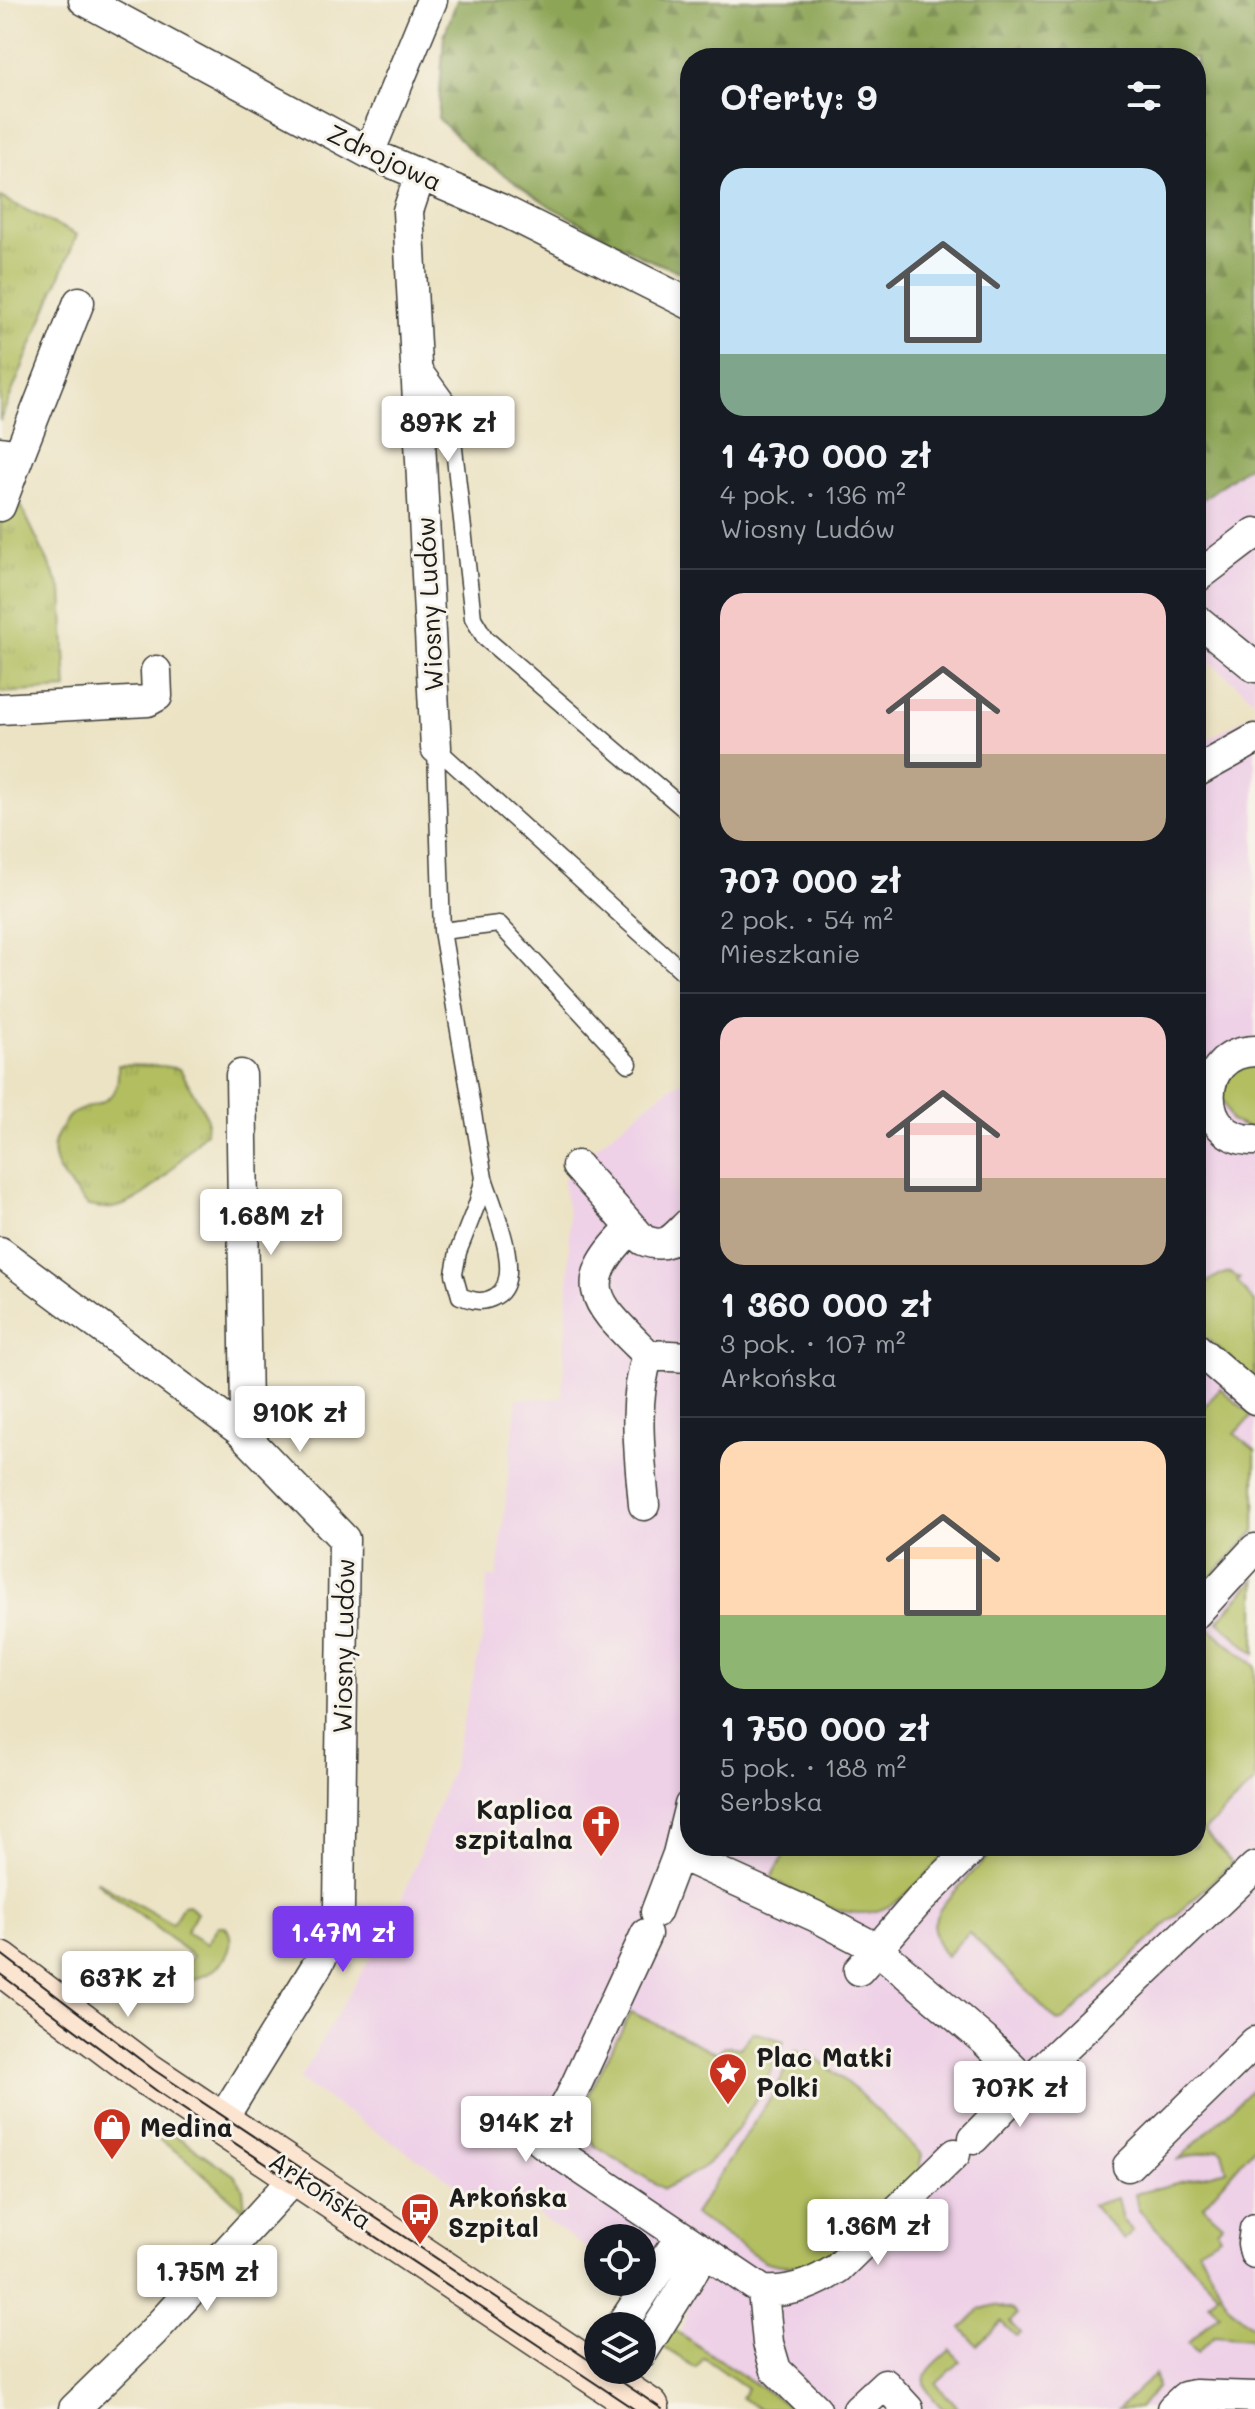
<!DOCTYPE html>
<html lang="pl">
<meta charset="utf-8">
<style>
:root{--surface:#171b24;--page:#20242c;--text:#f1f3f6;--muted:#9ea1a6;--line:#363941;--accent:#7c3aed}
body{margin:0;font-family:Mali,sans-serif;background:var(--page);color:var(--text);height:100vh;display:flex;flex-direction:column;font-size:30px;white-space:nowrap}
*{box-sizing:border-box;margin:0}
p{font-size:26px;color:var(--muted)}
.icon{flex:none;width:44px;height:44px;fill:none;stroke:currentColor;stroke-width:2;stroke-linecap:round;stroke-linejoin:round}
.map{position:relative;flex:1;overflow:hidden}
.details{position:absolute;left:680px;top:48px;width:526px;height:1808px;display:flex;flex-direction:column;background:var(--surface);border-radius:32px;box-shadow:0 4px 12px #0003}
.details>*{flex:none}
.fabs{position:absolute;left:584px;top:2224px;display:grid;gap:16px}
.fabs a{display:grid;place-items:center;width:72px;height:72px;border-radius:50%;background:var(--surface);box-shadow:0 4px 12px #0003;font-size:40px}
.price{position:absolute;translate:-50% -68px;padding:0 18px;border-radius:8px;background:#fff;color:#222;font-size:26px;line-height:52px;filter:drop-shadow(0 2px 4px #0008)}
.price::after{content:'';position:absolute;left:50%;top:48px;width:24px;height:18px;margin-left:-12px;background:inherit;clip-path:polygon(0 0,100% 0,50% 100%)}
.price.selected{background:var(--accent);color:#fff}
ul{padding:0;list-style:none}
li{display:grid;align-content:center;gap:16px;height:424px;padding:0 40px}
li+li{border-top:2px solid var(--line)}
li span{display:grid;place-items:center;height:248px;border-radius:24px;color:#555}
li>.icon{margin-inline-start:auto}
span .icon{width:144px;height:144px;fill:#fffc;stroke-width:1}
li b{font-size:34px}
h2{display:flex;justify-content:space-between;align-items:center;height:96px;padding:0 40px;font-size:34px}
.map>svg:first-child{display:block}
.built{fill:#eed0e7}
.grass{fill:#b2be60;stroke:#676d3e;stroke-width:2}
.forest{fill:url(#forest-firs);stroke:#546039;stroke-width:2}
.park{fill:url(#park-tufts);stroke:#676d3e;stroke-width:2}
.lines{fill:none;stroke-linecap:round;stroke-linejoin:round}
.lane-casing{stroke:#3b3a35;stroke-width:19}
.street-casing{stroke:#3b3a35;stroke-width:33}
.secondary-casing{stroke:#3b3a35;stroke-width:45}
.lane{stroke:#fff;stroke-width:16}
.street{stroke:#fff;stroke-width:30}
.secondary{stroke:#fce5d0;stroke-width:42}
.tram{stroke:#1c1c1c;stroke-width:2}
.labels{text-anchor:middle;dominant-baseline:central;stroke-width:6;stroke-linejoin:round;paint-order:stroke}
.street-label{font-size:26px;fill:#1c1c1c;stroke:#f7f3e8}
.poi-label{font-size:26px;font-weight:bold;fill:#1c1c1c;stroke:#f7f3e8;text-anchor:start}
</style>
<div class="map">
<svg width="1255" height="2409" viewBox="0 0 1255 2409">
<defs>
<pattern id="forest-firs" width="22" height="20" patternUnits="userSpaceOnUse" patternTransform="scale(2)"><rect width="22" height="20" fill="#8da556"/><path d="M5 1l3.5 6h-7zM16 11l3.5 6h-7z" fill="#728646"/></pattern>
<pattern id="park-tufts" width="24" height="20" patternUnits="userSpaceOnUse" patternTransform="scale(2)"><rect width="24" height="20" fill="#b2be60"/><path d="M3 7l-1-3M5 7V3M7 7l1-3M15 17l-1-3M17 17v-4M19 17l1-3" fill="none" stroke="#98a353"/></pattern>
</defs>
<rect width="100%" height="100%" fill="#f7f3e8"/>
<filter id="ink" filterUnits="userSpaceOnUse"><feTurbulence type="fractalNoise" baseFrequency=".0125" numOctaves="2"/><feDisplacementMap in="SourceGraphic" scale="16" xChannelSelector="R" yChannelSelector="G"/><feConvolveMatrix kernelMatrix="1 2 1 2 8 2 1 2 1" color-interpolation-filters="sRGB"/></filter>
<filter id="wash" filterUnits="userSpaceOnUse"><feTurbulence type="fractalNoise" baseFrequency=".006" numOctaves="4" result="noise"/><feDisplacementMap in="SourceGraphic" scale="32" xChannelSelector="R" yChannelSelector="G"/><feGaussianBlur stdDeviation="1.8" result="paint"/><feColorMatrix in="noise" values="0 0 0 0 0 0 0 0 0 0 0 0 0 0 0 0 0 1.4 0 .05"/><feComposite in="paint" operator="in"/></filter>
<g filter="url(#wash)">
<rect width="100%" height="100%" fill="#ece3c4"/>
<path class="built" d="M1255,461V701L1196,649V504Z
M1255,712V2409H793L681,2334L687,2309L642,2277V2238H598V2256L528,2208L487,2205L299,2080L399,1908L452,1768L482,1640L487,1577H497L517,1399L562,1398L569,1266V1221L563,1180L585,1156L660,1095L690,1075V1846H1196V746Z"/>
<path class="grass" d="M1255,1063V1131L1231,1121L1221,1096L1232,1072Z
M1230,1272L1240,1279L1237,1281L1255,1303V1379L1200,1333C1188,1303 1198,1279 1230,1272Z
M1220,1388L1252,1416L1235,1434L1255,1450V1531L1196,1593V1402L1204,1408Z
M1255,1579V1654L1218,1621Z
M1208,1627L1255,1666V1782L1204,1831L1232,1863L1064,2020L1058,2022L969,1932L946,1956C920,1927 940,1906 962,1884C974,1871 986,1859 998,1846H1196V1639Z
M789,1846H954C934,1866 914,1892 889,1906C851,1927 804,1896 771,1879Z
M97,1881L172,1924L183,1906L188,1905L197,1912L186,1932L207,1944L218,1926H225C244,1949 210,1985 180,1979L179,1975L193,1956L96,1882Z
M631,2012L716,2053L726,2046L740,2048L753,2032L784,2041C768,2081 739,2135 707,2164C695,2174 678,2181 664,2189L595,2146L583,2126V2105Z
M796,2050L804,2055L808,2051L858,2092L922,2154L920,2164L925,2173L832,2254C810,2267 788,2269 764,2261L694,2214L773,2094Z
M1255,2086V2146L1203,2206L1223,2224L1217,2230L1220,2236L1198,2249L1229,2306L1255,2329V2349H1252L1251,2339L1214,2336L1197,2353L1188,2343L1219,2314L1209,2303L1218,2293L1138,2209L1135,2194L1227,2170L1222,2151L1219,2149L1179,2159Z
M160,2125L234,2175L243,2188L245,2211L188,2160L153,2135Z
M1117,2198L1122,2219L1133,2230L1124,2240L1092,2205Z
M995,2305L1012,2310L1017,2315L1010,2322L1020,2333L1016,2336L1001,2322L977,2345L961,2328L981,2309Z
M673,2329L793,2409H760L741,2398L747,2388L704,2358L696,2368L661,2346Z
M950,2350L961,2361L936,2384L959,2409H943C914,2379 922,2375 950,2350Z
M1155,2374L1157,2387L1139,2409H1118Z"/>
<path class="forest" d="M457,0H1255V461L1196,504V58H690V276L645,258L551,207L475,155L438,118L444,36Z"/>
<path class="park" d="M0,197L77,235L0,421Z
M0,462L62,591L67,689L0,693Z
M118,1065L162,1066L180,1069L207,1117L206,1132C180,1158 151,1201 113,1208C106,1209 96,1207 88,1206C70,1186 41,1161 59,1132C62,1128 65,1120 69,1116C82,1105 101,1108 112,1094C119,1086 118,1075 118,1065Z"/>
</g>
<g filter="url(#ink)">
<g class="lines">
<g class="lane-casing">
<path id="lane" d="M420,364L449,404L473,618L485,638L690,814
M436,748L442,931L484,1178L477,1204L458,1252L454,1274L460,1296C473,1301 483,1304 496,1296C526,1278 492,1204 484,1178
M436,748L690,978
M442,931L499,924L629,1064"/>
</g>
<g class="street-casing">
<path id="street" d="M84,0L369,153L500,209L690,304
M369,153L432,0
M420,175L408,211L436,748
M0,452L19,455L79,302
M0,506L19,455
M1196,578L1255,533
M1196,619L1255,667
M0,709L148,701L157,696L156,671
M1196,772L1255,739
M1255,1051C1193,1052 1196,1142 1255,1140
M577,1166L643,1240C668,1250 673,1238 690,1222
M632,1228C571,1286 597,1304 648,1355C632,1403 640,1456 644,1505
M0,1252L239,1430L344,1539L339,1907L329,1942L318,1964L220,2123
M1196,1348L1255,1399
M648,1355L690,1357
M239,1430L246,1411L241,1075
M1196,1613L1255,1549
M678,1854L815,1916L876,1948L984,2040L1027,2083
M656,1912L678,1854L690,1805
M646,1934L569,2100L543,2143L763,2291C791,2293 815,2284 838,2268L955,2154
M859,1970L919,1901L975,1846
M974,2138L1027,2083L1255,1867
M1128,2166L1255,2042
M1255,2229L1253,2244L1255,2253
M763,2291L768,2343L776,2370L816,2409
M621,2326L681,2236
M642,2353L705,2252
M74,2409L152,2333L297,2175
M858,2409L885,2384L908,2409
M1172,2409L1185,2397L1195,2395L1255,2397"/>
</g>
<g class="secondary-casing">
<path id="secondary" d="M0,1963L141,2070L648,2409"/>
</g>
<use href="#lane" class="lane"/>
<use href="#street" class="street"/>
<use href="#secondary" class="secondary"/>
<path class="tram" d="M0,1953L154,2070L598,2366
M0,1974L161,2094L634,2409
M604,2370L662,2409"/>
</g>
</g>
<defs>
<g id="church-pin" transform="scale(2)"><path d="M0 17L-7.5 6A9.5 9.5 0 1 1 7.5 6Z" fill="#c8321e" stroke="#f7f3e8"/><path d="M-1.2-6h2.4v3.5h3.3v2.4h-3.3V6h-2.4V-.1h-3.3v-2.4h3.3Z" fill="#fff"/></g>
<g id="sight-pin" transform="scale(2)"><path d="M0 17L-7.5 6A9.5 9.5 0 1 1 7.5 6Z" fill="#c8321e" stroke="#f7f3e8"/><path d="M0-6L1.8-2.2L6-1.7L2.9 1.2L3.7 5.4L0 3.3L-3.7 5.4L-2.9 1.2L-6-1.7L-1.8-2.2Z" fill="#fff"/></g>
<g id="shop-pin" transform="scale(2)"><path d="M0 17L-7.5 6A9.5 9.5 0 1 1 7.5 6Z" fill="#c8321e" stroke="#f7f3e8"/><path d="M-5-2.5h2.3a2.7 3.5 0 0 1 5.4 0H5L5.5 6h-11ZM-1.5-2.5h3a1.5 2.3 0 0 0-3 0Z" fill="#fff"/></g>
<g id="bus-pin" transform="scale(2)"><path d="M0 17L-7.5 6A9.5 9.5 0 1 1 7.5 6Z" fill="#c8321e" stroke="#f7f3e8"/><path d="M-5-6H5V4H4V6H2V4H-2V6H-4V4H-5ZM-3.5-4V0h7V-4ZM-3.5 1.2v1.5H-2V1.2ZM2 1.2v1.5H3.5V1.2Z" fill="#fff"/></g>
</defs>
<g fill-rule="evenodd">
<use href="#church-pin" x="601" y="1824"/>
<use href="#sight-pin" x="728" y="2072"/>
<use href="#shop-pin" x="112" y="2127"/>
<use href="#bus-pin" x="420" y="2212"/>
</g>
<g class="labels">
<g class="street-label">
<text transform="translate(385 157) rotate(25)">Zdrojowa</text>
<text transform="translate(429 604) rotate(-93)">Wiosny Ludów</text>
<text transform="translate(343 1646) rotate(-89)">Wiosny Ludów</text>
<text transform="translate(321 2190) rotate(34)">Arkońska</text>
</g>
<g class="poi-label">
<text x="573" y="1809" text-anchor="end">Kaplica<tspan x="573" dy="30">szpitalna</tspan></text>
<text x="756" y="2057">Plac Matki<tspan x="756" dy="30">Polki</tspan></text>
<text x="140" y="2127">Medina</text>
<text x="448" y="2197">Arkońska<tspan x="448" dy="30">Szpital</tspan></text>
</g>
</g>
</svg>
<div class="fabs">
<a><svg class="icon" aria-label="locate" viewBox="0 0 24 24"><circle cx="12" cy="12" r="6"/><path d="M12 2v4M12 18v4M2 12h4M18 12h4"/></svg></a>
<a><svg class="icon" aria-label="layers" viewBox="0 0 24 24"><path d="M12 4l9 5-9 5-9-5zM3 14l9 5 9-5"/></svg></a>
</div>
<b class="price" style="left:448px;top:464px">897K zł</b>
<b class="price" style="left:271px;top:1257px">1.68M zł</b>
<b class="price" style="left:300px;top:1454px">910K zł</b>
<b class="price selected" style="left:343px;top:1974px">1.47M zł</b>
<b class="price" style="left:128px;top:2019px">637K zł</b>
<b class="price" style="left:1020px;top:2129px">707K zł</b>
<b class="price" style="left:526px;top:2164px">914K zł</b>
<b class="price" style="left:878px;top:2267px">1.36M zł</b>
<b class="price" style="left:207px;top:2313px">1.75M zł</b>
<section class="details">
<h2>Oferty: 9<svg class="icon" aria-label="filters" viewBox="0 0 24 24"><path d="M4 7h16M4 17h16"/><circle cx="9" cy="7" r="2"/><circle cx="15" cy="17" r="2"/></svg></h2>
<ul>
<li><span style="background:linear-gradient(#bfe0f5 75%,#7fa58c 0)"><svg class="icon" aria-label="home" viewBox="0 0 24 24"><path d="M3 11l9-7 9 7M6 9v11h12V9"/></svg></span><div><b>1 470 000 zł</b><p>4 pok. · 136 m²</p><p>Wiosny Ludów</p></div></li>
<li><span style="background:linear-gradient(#f6c9c9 65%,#b9a48a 0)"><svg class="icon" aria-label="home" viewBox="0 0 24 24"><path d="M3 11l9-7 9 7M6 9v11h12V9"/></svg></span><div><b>707 000 zł</b><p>2 pok. · 54 m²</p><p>Mieszkanie</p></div></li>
<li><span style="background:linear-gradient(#f6c9c9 65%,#b9a48a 0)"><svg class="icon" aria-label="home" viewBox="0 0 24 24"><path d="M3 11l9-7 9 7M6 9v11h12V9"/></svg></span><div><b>1 360 000 zł</b><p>3 pok. · 107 m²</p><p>Arkońska</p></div></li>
<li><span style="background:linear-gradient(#ffd9b3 70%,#8fb573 0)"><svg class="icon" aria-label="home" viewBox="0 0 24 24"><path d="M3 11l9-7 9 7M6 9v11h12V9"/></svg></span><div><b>1 750 000 zł</b><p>5 pok. · 188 m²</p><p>Serbska</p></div></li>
</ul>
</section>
</div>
